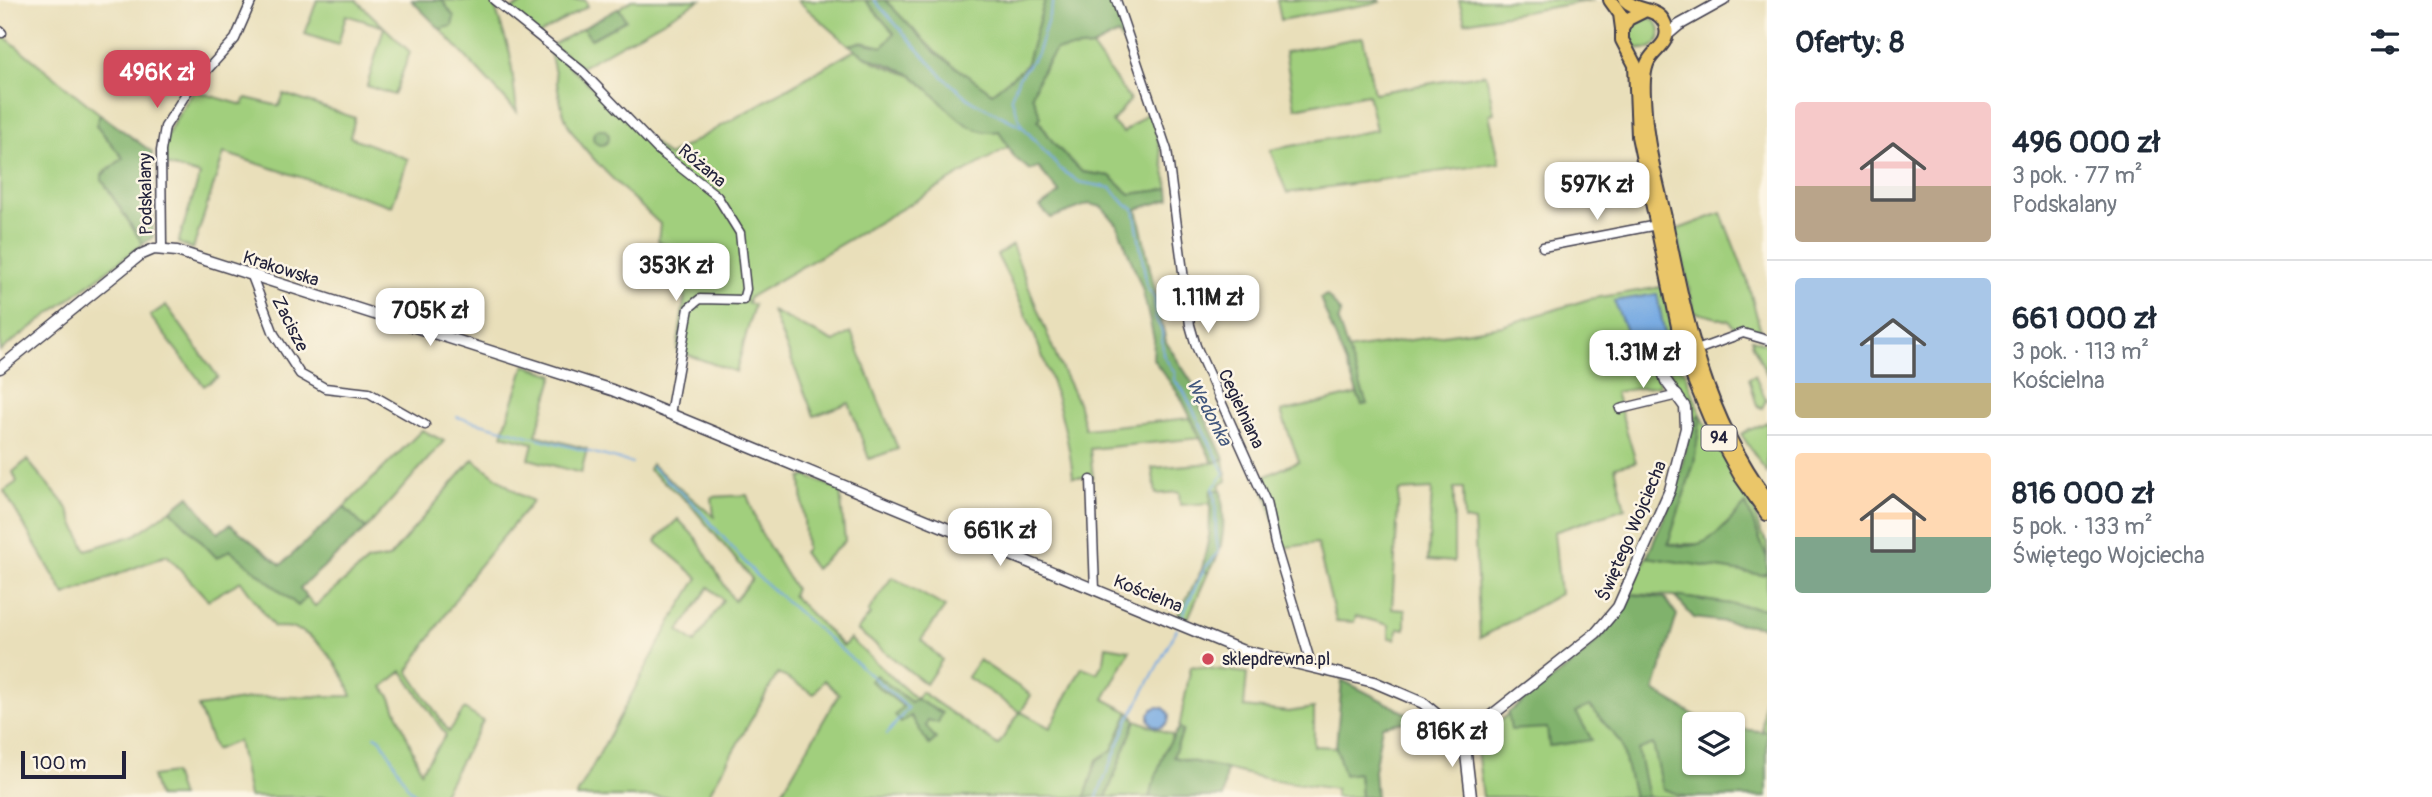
<!DOCTYPE html>
<html lang="pl">
<meta charset="utf-8">
<style>
:root{--surface:#fff;--page:#f6f6f7;--text:#1f2937;--muted:#747a83;--line:#e0e1e3;--accent:#d1495b}
body{margin:0;font-family:Pangolin,sans-serif;background:var(--page);color:var(--text);height:100vh;display:flex;flex-direction:column;font-size:26px;white-space:nowrap}
*{box-sizing:border-box;margin:0}
p{font-size:23px;color:var(--muted)}
.icon{flex:none;width:38px;height:38px;fill:none;stroke:currentColor;stroke-width:2;stroke-linecap:round;stroke-linejoin:round}
.map{position:relative;flex:1;overflow:hidden}
.side{display:flex;flex-direction:column;background:var(--surface);width:665px}
.side>*{flex:none}
.controls{position:absolute;left:1682px;top:712px;display:grid;gap:14px}
.controls a{display:grid;place-items:center;width:63px;height:63px;border-radius:7px;background:var(--surface);box-shadow:0 2px 5px #0004;font-size:35px}
.scale{position:absolute;left:21px;bottom:18px;width:105px;box-sizing:border-box;padding-left:7px;border:4px solid #22223b;border-top:0;font-size:19px;line-height:24px;white-space:nowrap;color:#22223b;-webkit-text-stroke:5px #fcf5e5;paint-order:stroke}
.price{position:absolute;translate:-50% -60px;padding:0 16px;border-radius:14px;background:#fff;color:#222;font-size:23px;line-height:46px;filter:drop-shadow(0 2px 4px #0008)}
.price::after{content:'';position:absolute;left:50%;top:42px;width:21px;height:16px;margin-left:-10px;background:inherit;clip-path:polygon(0 0,100% 0,50% 100%)}
.price.active{background:var(--accent);color:#fff}
ul{padding:0;list-style:none}
li{display:flex;align-items:center;gap:21px;height:175px;padding:0 28px}
li+li{border-top:2px solid var(--line)}
li span{display:grid;place-items:center;flex:none;width:196px;height:140px;border-radius:7px;color:#555}
li>.icon{margin-inline-start:auto}
span .icon{width:84px;height:84px;fill:#fffc;stroke-width:1}
li b{font-size:30px}
h2{display:flex;justify-content:space-between;align-items:center;height:84px;padding:0 28px;font-size:30px}
main{display:flex;flex:1;min-height:0}
.map>svg:first-child{display:block}
.green{fill:#a1cf7d;stroke:#62785c;stroke-width:2;fill-rule:evenodd}
.forest{fill:#80b26c;stroke:#516a54;stroke-width:2}
.water{fill:#75a9e2;stroke:#4c668e;stroke-width:2}
.lines{fill:none;stroke-linecap:round;stroke-linejoin:round}
.stream{stroke:#75a9e2;stroke-width:2}
.minor-casing{stroke:#403e4e;stroke-width:11}
.tertiary-casing{stroke:#403e4e;stroke-width:13}
.primary-casing{stroke:#403e4e;stroke-width:16}
.minor{stroke:#fff;stroke-width:8}
.tertiary{stroke:#fff;stroke-width:10}
.primary{stroke:#eac669;stroke-width:12}
.poi-dot{fill:#d1495b;stroke:#fcf5e5;stroke-width:2.5}
.labels{text-anchor:middle;dominant-baseline:central;stroke-width:5;stroke-linejoin:round;paint-order:stroke}
.shield{fill:#fcf5e5;stroke:#63616e;stroke-width:2}
.shield-label{font-size:16px;font-weight:bold;fill:#22223b}
.street-label{font-size:18px;fill:#22223b;stroke:#fcf5e5}
.poi-label{font-size:18px;fill:#22223b;stroke:#fcf5e5;text-anchor:start}
.water-label{font-size:19px;font-style:italic;fill:#43587e;stroke:#fcf5e5}
</style>
<main>
<div class="map">
<svg width="1767" height="797" viewBox="0 0 1767 797">
<rect width="100%" height="100%" fill="#fcf5e5"/>
<filter id="ink" filterUnits="userSpaceOnUse"><feTurbulence type="fractalNoise" baseFrequency=".0143" numOctaves="2"/><feDisplacementMap in="SourceGraphic" scale="14" xChannelSelector="R" yChannelSelector="G"/><feConvolveMatrix kernelMatrix="1 2 1 2 8 2 1 2 1" color-interpolation-filters="sRGB"/></filter>
<filter id="wash" filterUnits="userSpaceOnUse"><feTurbulence type="fractalNoise" baseFrequency=".00686" numOctaves="4" result="noise"/><feDisplacementMap in="SourceGraphic" scale="28" xChannelSelector="R" yChannelSelector="G"/><feGaussianBlur stdDeviation="1.57" result="paint"/><feColorMatrix in="noise" values="0 0 0 0 0 0 0 0 0 0 0 0 0 0 0 0 0 1.4 0 .05"/><feComposite in="paint" operator="in"/></filter>
<g filter="url(#wash)">
<rect width="100%" height="100%" fill="#e9dfba"/>
<path class="green" d="M317,0H356L410,52L394,95L367,86L384,27L346,15L338,45L305,34Z
M442,0L493,1L510,53L517,112L440,29L452,26L454,17Z
M529,0H585L588,6L538,35L510,10Z
M632,0H700L581,67L552,45L583,28L592,39L626,20L619,8Z
M797,0H865L894,33L883,47L861,42L849,45Z
M885,0H1045L1026,66L992,93L935,52Z
M1277,0H1379L1380,2L1281,20Z
M1459,0H1594L1465,22Z
M1628 33a16 16 0 1 1 32 0a16 16 0 1 1-32 0Z
M0,33L100,114L96,126L124,158L102,174V180L143,244L0,351Z
M1363,37L1374,93L1486,74L1494,113L1489,114L1500,163L1287,193L1270,150L1376,130L1368,94L1295,108L1285,52Z
M548,47L668,156L855,50L877,63L913,76L968,124L999,131L1008,147L750,297L747,303L754,305L736,372L677,351L686,287L671,279L677,251L658,241L660,224C635,200 579,151 566,120C557,97 557,71 548,47Z
M1092,47L1130,100L1112,122L1123,133L1151,110L1169,189L1130,194L1110,176L1082,172L1055,145L1038,119L1032,95L1034,84L1056,50Z
M194,91L243,105L246,98L279,106L284,94L355,118L350,137L408,159L392,206L224,153L193,249L178,243L200,175L163,164C161,136 179,114 194,91Z
M1721,213L1747,279L1762,336L1745,327L1734,328L1729,321L1694,312L1676,230Z
M1012,245L1058,361L1078,402L1085,429L1189,418L1201,438L1090,449L1093,477H1073C1065,403 1032,321 997,255Z
M1662,287L1675,342L1673,350L1656,367L1660,385L1615,392L1636,462L1615,467L1625,508L1554,532L1560,594L1480,638L1474,522L1464,520L1463,488H1454V562L1428,560L1432,489L1399,491L1392,609L1405,610V629L1399,628L1395,639L1389,638V625L1356,616L1354,622L1336,621L1317,543L1281,548L1269,502L1259,479L1299,461L1281,412L1357,394L1362,405L1367,404L1346,350L1502,326L1589,299Z
M166,305L218,377L204,386L150,316Z
M772,311L834,342L851,332L898,449L869,459L849,403L814,416Z
M1752,339L1767,344V375L1752,343Z
M525,365L554,375L536,435L587,449L581,473L529,459L533,443L502,435Z
M1677,366L1685,372L1701,415L1714,442L1752,502L1760,532L1767,542V558L1746,505L1706,544H1668L1694,463L1700,416L1692,419L1689,405L1670,376L1671,369Z
M1755,375L1766,400L1762,408L1757,406L1749,378Z
M1767,422V473L1741,434Z
M422,430L444,441L366,529L344,507Z
M473,459L520,495L533,501L473,573L408,671L449,732L464,709L483,721L441,797H249L238,741L215,750L198,707L261,697L352,696C344,672 321,638 296,629C290,626 281,628 274,627L241,581L208,600L167,555L65,595L4,491L17,482L13,472L27,460L67,507L86,550L135,535L171,510L217,558L230,550L298,606L307,597L315,606L368,561L389,558ZM402,671L446,735L421,771L391,698L383,687Z
M1224,459L1227,481L1219,485L1221,490H1211L1212,503L1180,505L1179,492L1156,494L1152,468L1213,463Z
M651,464L714,517L712,497L747,495L761,533L795,589L792,595L843,646L850,639L916,699L921,692L998,745L1020,712L967,677L979,660L1031,695L1021,712L1050,728L1082,667L1097,673L1104,661L1106,646L1130,650L1104,699L1129,712L1112,750L1097,760L1085,797H779L839,694L824,680L814,694L778,673L707,797H576L672,620L698,578L656,542L658,538L678,519L696,538L734,601L752,579L689,503L649,470ZM709,587L723,600L695,643L679,631ZM871,681L911,702L928,720L926,726L935,739L911,716L901,722L903,706Z
M807,476L840,490L845,541L815,569L803,552L806,549L801,478Z
M1647,557L1762,575L1767,573V609L1674,596L1629,594Z
M1202,569L1208,573L1187,621L1177,617Z
M892,577L945,607L921,640L942,660L926,684L857,630L870,615L868,612Z
M1767,647V732H1762Z
M1580,658L1694,763L1710,797H1483L1477,749L1481,736Z
M1191,666L1247,673L1244,707L1288,712L1314,708V746L1336,747L1344,774L1359,773L1361,797H1335L1336,789L1268,779L1173,757L1183,731L1179,728Z
M1136,720L1173,735L1149,797H1106Z
M173,773L181,797H158L152,776Z"/>
<path class="forest" d="M411,0H442L454,17L452,26L440,29Z
M865,0H885L935,52L992,93L1026,66L1045,0H1112L1124,38L1121,40L1118,34L1092,47L1056,50L1042,70L1032,95L1041,117L1038,120L1055,145L1082,172L1110,176L1130,194L1169,189L1170,199L1137,209L1166,342L1200,395L1198,402L1224,459L1213,463L1180,396L1153,359L1154,339L1142,288L1117,224L1102,207L1089,204L1051,218L1040,207L1060,193L1038,167L1030,170L1014,157L999,131C964,140 938,93 913,76C892,62 871,63 849,45L861,42L883,47L894,33Z
M619,8L626,20L591,39L583,28Z
M100,114L152,152L153,237L143,244L102,180V175L123,158L96,125Z
M593 137a8 8 0 1 1 16 0a8 8 0 1 1-16 0Z
M1327,295L1341,313L1338,322L1367,404L1362,405L1320,298Z
M1701,415L1694,463L1668,544C1709,552 1719,531 1746,504L1767,558V573L1762,575L1647,557L1676,490L1692,419Z
M1211,490H1221C1225,518 1226,550 1208,573L1202,569L1209,536Z
M189,496L218,533L230,524L281,565L344,507L366,529L300,588L307,597L298,606L230,550L217,558L171,510Z
M1629,594L1665,598L1677,615L1654,691L1698,717L1721,724H1694V763H1732L1733,728L1767,732V797H1687L1663,789L1653,744L1638,750L1648,797H1634L1621,743L1590,706L1576,712L1592,740L1549,746L1547,728L1511,730L1508,713C1554,675 1604,651 1629,594Z
M1674,596L1767,609V627L1694,618Z
M876,675L911,702L916,699L942,713L938,723L928,720L926,726L936,739L929,745L911,716L901,723L895,715L903,706L870,681Z
M1342,680L1414,717L1410,721L1382,726L1374,771L1376,797H1361L1359,773L1344,775L1336,747Z
M1129,712L1136,720L1106,797H1085L1097,760L1112,750Z
M1179,728L1183,730L1173,757L1226,769L1223,797H1149L1165,750Z"/>
<path class="water" d="M1657,294L1665,336L1651,353L1636,356L1614,301Z
M1149 717a10 10 0 1 1 20 0a10 10 0 1 1-20 0Z"/>
<g class="lines">
<path class="stream" d="M874,0L943,77L970,100L1023,127L1060,169L1079,182L1111,188L1126,205L1134,208L1147,287L1155,299V317L1162,331L1163,355L1175,373L1174,380L1183,390L1225,473L1213,488C1219,509 1212,530 1219,552L1204,569L1181,619
M1022,126L1011,97L1019,77L1037,54L1054,0
M457,417L632,463
M652,467L694,504L757,576L908,708L887,734
M375,736L381,739L408,787L419,797
M1097,797L1128,721L1177,629"/>
</g>
</g>
<g filter="url(#ink)">
<g class="lines">
<g class="minor-casing">
<path id="minor" d="M494,0L582,71L657,149L717,196L740,233L746,289L743,300L700,299L689,308L670,414
M1116,0L1167,150L1190,325L1196,346L1266,502L1275,544L1312,667
M0,31L2,33
M1543,247L1657,225
M162,249L161,151L165,127L187,92L235,39L252,0
M252,276L274,334L300,374L325,388L369,393L425,425
M1694,351L1743,333L1767,340
M1620,409L1678,395
M1091,480L1095,590"/>
</g>
<g class="tertiary-casing">
<path id="tertiary" d="M1666,36L1679,25L1724,0
M0,368L140,255L154,249L177,251L612,390L1241,650L1374,682L1423,703L1464,737
M1464,737L1596,633L1618,607L1670,490L1686,428L1685,407L1666,381L1662,369L1668,361L1686,356
M1464,737L1471,797"/>
</g>
<g class="primary-casing">
<path id="primary" d="M1610,0L1620,14L1622,29
M1625,0C1637,13 1662,6 1666,28C1670,45 1652,50 1647,64C1642,78 1644,97 1645,112C1647,148 1658,186 1666,222C1686,321 1705,416 1767,499
M1646,10L1628,19L1622,29V40L1635,65L1638,136L1679,331L1691,373L1714,428L1741,477L1767,514"/>
</g>
<use href="#minor" class="minor"/>
<use href="#tertiary" class="tertiary"/>
<use href="#primary" class="primary"/>
</g>
</g>
<circle class="poi-dot" cx="1208" cy="659" r="7"/>
<g class="labels">
<rect class="shield" x="1701.5" y="425.5" width="35" height="25" rx="5"/>
<g class="shield-label">
<text x="1719" y="438">94</text>
</g>
<g class="street-label">
<text transform="translate(702 166) rotate(40)">Różana</text>
<text transform="translate(146 194) rotate(-91)">Podskalany</text>
<text transform="translate(281 269) rotate(18)">Krakowska</text>
<text transform="translate(290 324) rotate(63)">Zacisze</text>
<text transform="translate(1241 409) rotate(65)">Cegielniana</text>
<text transform="translate(1632 531) rotate(-67)">Świętego Wojciecha</text>
<text transform="translate(1148 594) rotate(22)">Kościelna</text>
</g>
<g class="poi-label">
<text x="1222" y="659">sklepdrewna.pl</text>
</g>
<g class="water-label">
<text transform="translate(1209 412) rotate(62)">Wędonka</text>
</g>
</g>
</svg>
<div class="controls">
<a><svg class="icon" aria-label="layers" viewBox="0 0 24 24"><path d="M12 4l9 5-9 5-9-5zM3 14l9 5 9-5"/></svg></a>
</div>
<div class="scale">100 m</div>
<b class="price active" style="left:157px;top:110px">496K zł</b>
<b class="price" style="left:1597px;top:222px">597K zł</b>
<b class="price" style="left:676px;top:303px">353K zł</b>
<b class="price" style="left:1208px;top:335px">1.11M zł</b>
<b class="price" style="left:430px;top:348px">705K zł</b>
<b class="price" style="left:1643px;top:390px">1.31M zł</b>
<b class="price" style="left:1000px;top:568px">661K zł</b>
<b class="price" style="left:1452px;top:769px">816K zł</b>
</div>
<section class="side">
<h2>Oferty: 8<svg class="icon" aria-label="filters" viewBox="0 0 24 24"><path d="M4 7h16M4 17h16"/><circle cx="9" cy="7" r="2"/><circle cx="15" cy="17" r="2"/></svg></h2>
<ul>
<li><span style="background:linear-gradient(#f6c9c9 60%,#b9a48a 0)"><svg class="icon" aria-label="home" viewBox="0 0 24 24"><path d="M3 11l9-7 9 7M6 9v11h12V9"/></svg></span><div><b>496 000 zł</b><p>3 pok. · 77 m²</p><p>Podskalany</p></div></li>
<li><span style="background:linear-gradient(#a9c7e8 75%,#c2b280 0)"><svg class="icon" aria-label="home" viewBox="0 0 24 24"><path d="M3 11l9-7 9 7M6 9v11h12V9"/></svg></span><div><b>661 000 zł</b><p>3 pok. · 113 m²</p><p>Kościelna</p></div></li>
<li><span style="background:linear-gradient(#ffd9b3 60%,#7fa58c 0)"><svg class="icon" aria-label="home" viewBox="0 0 24 24"><path d="M3 11l9-7 9 7M6 9v11h12V9"/></svg></span><div><b>816 000 zł</b><p>5 pok. · 133 m²</p><p>Świętego Wojciecha</p></div></li>
</ul>
</section>
</main>
